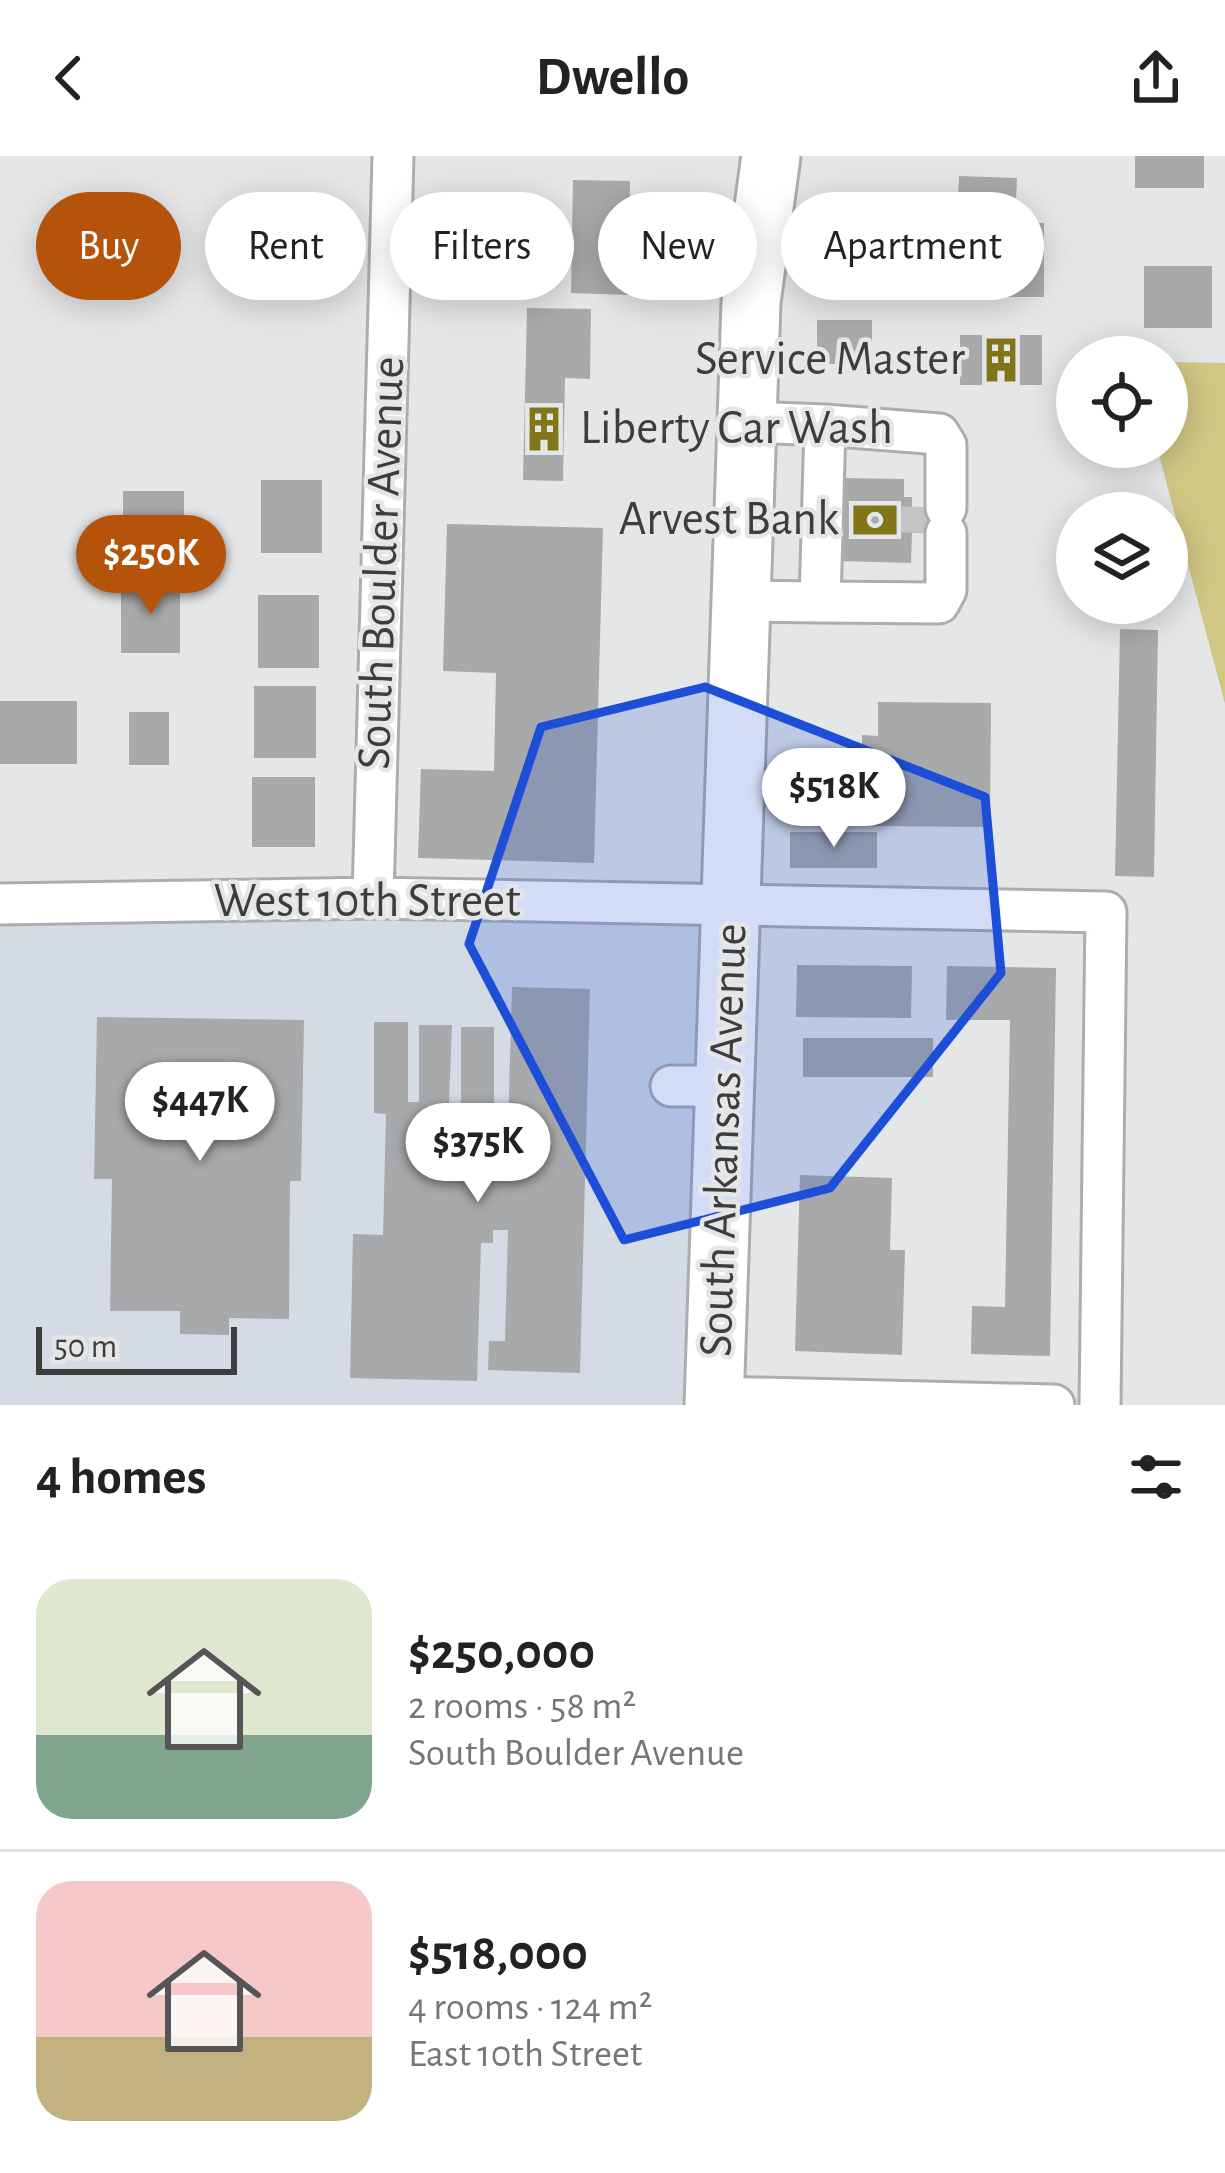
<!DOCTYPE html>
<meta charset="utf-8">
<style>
:root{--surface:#fff;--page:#f6f6f6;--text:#222;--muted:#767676;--line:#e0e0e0;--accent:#b45309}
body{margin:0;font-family:"Alegreya Sans",sans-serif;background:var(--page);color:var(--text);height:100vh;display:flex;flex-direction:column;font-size:45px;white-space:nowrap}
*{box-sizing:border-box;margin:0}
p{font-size:39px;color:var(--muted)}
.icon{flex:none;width:66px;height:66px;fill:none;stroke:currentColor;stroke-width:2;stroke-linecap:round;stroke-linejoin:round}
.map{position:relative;height:1249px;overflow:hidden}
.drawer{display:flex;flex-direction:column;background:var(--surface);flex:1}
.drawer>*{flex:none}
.banner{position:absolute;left:36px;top:36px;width:1155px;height:108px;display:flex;gap:24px}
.controls{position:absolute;left:1056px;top:180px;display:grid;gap:24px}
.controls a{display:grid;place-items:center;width:132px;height:132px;border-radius:50%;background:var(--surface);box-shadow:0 6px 30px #0003;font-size:60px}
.scale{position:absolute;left:36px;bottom:30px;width:201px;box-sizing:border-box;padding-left:12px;border:6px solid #3c3d3d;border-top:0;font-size:33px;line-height:42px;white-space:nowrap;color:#3c3d3d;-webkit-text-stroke:9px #e4e6e8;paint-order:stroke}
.price{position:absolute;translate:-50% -102px;padding:0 27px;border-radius:42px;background:#fff;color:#222;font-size:39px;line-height:78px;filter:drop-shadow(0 3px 6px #0008)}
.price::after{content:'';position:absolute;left:50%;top:72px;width:36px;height:27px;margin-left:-18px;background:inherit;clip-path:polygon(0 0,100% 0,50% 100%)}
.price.on{background:var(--accent);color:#fff}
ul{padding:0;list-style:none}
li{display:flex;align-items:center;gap:36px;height:300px;padding:0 36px}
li+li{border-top:3px solid var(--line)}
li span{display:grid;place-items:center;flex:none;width:336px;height:240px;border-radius:36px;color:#555}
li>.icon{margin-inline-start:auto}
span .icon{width:144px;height:144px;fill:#fffc;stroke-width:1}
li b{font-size:51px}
h2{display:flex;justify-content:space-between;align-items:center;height:144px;padding:0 36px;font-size:51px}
.tag{padding:0 42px;border-radius:54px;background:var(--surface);box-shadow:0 6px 30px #0003;font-size:42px;line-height:108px}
.tag.on{background:var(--accent);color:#fff}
header{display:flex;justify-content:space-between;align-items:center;height:156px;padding:0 36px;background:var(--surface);font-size:54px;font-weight:600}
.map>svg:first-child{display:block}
.built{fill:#d4dbe4}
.green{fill:#d0c784}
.building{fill:#a7a9ab}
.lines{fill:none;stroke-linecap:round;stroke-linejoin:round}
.minor-tunnel{stroke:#c2c4c6;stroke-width:39;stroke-dasharray:39 20;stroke-linecap:butt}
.minor-casing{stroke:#abadaf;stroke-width:45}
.highway-casing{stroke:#abadaf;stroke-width:63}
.minor{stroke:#fff;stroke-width:39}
.highway{stroke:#fff;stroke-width:57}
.marked{fill:#1d4ed8;fill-opacity:0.2;stroke:#1d4ed8;stroke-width:9;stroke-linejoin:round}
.labels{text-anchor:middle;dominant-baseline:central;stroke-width:9;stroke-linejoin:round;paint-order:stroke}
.poi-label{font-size:48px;fill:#3c3d3d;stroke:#e4e6e8;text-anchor:end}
.street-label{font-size:48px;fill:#3c3d3d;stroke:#e4e6e8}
</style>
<header><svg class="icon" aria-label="back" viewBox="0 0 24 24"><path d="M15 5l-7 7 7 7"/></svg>Dwello<svg class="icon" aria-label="share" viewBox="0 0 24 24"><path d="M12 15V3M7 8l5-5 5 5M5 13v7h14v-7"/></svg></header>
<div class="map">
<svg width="1225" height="1249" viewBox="0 0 1225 1249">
<rect width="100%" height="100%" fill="#e4e6e8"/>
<path class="built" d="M374,756L709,763L694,1249H0V762Z"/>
<path class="green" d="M1167,206L1225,207V548L1157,291H1167Z"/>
<path class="building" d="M1135,0H1204V32H1135Z
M959,20L1017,22L1016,44L958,42Z
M573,24L630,25L628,139L571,137Z
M943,67H1044V141H943Z
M1144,110H1212V172H1144Z
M527,152L591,153L590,223L565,222L563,325L523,324Z
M817,164H872V208H817Z
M960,179H1042V229H960Z
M839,322L904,323V341H912V351L951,352V377H912L911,407L838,405Z
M261,324H322V397H261Z
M123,335H184V407H123Z
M447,368L603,372L594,707L418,702L421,613L494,615L496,517L443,515Z
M121,425H180V497H121Z
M258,439H319V512H258Z
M1120,473L1158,474L1154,721L1115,720Z
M254,530H316V602H254Z
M0,545H77V608H0Z
M878,546L991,547L990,671L874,670L875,616L862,615V579L878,580Z
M129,556H169V609H129Z
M252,621H315V691H252Z
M790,676H877V712H790Z
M797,809L912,810L911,862L796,861Z
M947,810L1056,812L1050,1200L971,1198L972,1150L1005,1151L1010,864H946Z
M512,831L590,833L580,1217L488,1214L489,1185H505L508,1074H493V1087H481L477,1225L350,1222L353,1078L383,1079L386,958L374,957V866H408V946H419V869H452L448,972L508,973Z
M97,861L304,864L301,1025H290L289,1163L229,1162V1179L180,1178V1155H110L112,1023H94Z
M461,871H494V962H461Z
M803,882H933V921H803Z
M800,1019L892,1022L890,1094H905L902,1199L795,1195Z"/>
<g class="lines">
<path class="minor-tunnel" d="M920,377L921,351"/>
<g class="minor-casing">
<path id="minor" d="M825,269L939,278L946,289V352
M742,445L820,446L825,269L747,266
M820,446L939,447L946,434V377
M373,742L393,0
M0,748L373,742L1106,756L1100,1249
M671,930H726
M714,1241L1054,1249"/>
</g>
<g class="highway-casing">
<path id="highway" d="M714,1249L751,146L771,0"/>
</g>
<use href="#minor" class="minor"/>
<use href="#highway" class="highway"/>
</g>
<path class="marked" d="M705,531L985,641L1001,817L830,1032L624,1084L469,788L541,571Z"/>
<defs>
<g id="building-bare" transform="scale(3.6)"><path d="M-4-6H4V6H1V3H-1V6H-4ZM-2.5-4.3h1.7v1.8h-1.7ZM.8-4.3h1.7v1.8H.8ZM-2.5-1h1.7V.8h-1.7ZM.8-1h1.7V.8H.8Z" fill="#817517" stroke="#e4e6e8" stroke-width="2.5" paint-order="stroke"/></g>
<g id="bank-bare" transform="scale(3.6)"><path d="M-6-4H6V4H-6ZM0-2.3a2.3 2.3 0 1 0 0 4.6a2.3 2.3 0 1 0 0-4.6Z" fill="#817517" stroke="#e4e6e8" stroke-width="2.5" paint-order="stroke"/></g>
</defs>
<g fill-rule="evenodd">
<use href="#building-bare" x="1001" y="204"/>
<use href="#building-bare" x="544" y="273"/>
<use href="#bank-bare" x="875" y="364"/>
</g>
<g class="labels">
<g class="poi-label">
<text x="965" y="204">Service Master</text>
<text x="580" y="273" text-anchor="start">Liberty Car Wash</text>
<text x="839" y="364">Arvest Bank</text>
</g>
<g class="street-label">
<text transform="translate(382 407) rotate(-88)">South Boulder Avenue</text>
<text x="367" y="746">West 10th Street</text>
<text transform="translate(724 984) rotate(-88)">South Arkansas Avenue</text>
</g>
</g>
</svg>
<div class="controls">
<a><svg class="icon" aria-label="locate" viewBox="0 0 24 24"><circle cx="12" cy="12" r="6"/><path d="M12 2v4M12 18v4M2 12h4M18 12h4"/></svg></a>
<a><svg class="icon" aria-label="layers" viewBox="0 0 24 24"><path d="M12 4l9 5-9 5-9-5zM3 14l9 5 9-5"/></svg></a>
</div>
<div class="scale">50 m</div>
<b class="price on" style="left:151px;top:461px">$250K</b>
<b class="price" style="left:834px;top:694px">$518K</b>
<b class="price" style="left:200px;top:1008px">$447K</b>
<b class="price" style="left:478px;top:1049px">$375K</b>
<div class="banner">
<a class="tag on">Buy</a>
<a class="tag">Rent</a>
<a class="tag">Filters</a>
<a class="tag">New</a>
<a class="tag">Apartment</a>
</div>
</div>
<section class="drawer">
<h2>4 homes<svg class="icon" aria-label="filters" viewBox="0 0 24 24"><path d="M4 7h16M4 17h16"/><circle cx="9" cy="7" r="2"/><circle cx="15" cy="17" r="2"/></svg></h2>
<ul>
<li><span style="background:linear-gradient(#dfe7d0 65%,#7fa58c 0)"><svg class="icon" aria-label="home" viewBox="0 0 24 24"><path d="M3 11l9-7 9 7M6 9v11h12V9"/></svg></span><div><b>$250,000</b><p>2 rooms · 58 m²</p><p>South Boulder Avenue</p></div></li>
<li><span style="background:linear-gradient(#f6c9c9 65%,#c2b280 0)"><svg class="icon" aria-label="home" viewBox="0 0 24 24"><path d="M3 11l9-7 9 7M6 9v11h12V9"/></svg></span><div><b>$518,000</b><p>4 rooms · 124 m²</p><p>East 10th Street</p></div></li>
</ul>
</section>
